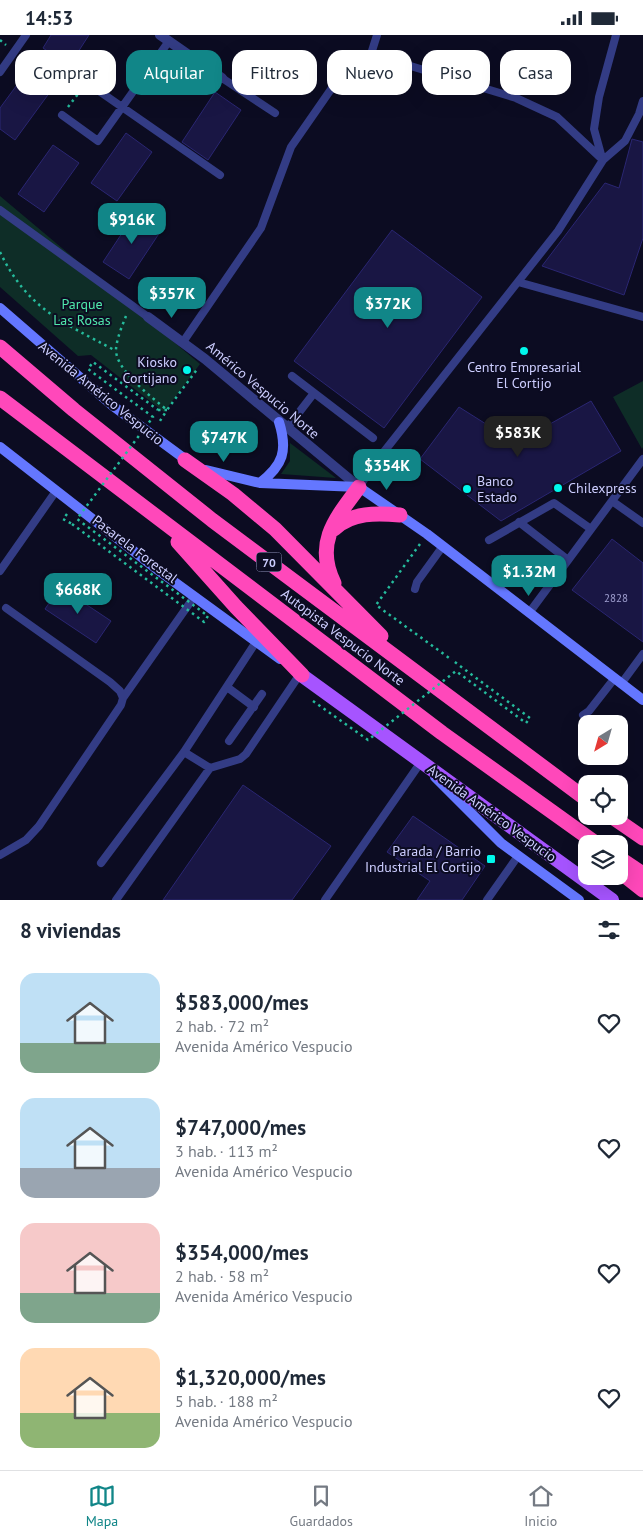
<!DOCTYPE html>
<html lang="es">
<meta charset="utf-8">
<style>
:root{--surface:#fff;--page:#f6f6f7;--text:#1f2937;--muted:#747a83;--line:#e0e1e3;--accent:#118688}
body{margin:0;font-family:"PT Sans",sans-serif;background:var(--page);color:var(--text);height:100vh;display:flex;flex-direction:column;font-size:19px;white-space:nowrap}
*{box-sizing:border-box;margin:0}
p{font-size:16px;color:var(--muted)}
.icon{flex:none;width:28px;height:28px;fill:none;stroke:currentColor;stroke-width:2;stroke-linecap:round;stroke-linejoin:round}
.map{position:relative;height:865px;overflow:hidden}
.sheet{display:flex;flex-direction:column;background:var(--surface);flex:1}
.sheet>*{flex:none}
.banner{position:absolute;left:15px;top:15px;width:614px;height:45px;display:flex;gap:10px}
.needle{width:32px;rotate:217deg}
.tools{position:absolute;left:578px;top:680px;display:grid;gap:10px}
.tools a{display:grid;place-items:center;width:50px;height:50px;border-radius:10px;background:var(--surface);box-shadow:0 5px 20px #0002;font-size:25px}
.price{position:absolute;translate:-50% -42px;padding:0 11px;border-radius:10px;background:var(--accent);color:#fff;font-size:16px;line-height:32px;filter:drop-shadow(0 1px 2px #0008)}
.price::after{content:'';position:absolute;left:50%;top:30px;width:15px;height:11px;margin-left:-8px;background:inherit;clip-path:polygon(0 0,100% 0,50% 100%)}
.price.current{background:#222;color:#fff}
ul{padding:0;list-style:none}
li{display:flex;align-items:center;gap:15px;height:125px;padding:0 20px}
li span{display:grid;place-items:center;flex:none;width:140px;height:100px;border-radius:15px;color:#555}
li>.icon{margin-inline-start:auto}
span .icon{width:60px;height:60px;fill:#fffc;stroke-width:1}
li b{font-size:21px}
h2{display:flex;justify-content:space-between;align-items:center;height:60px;padding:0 20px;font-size:21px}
.tag{padding:0 18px;border-radius:15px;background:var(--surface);box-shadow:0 5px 20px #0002;font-size:18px;line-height:45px}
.tag.current{background:var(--accent);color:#fff}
.status{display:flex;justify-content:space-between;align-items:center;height:35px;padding:0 25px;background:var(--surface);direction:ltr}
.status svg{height:14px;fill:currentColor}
.tabs{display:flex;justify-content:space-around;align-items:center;height:70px;border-top:1px solid var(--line);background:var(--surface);font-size:14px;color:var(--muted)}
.tabs a{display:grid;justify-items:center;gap:2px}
.tabs .current{color:var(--accent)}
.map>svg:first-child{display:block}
.green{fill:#0e2d27}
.building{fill:#191644;stroke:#2a2672}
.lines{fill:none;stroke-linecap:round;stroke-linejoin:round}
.path{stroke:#25bb9c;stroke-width:2.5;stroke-dasharray:2.5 4;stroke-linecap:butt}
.service{stroke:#333c85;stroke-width:8}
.minor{stroke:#333c85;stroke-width:10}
.secondary{stroke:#6477ff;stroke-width:10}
.primary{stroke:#a654ff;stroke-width:14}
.motorway{stroke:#ff48ba;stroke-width:15}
.path-bridge{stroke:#25bb9c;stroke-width:2.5;stroke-dasharray:2.5 4;stroke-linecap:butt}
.poi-dot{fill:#00f8ec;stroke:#0c0c22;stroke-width:2}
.labels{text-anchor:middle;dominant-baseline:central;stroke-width:4;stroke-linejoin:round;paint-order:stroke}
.number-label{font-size:11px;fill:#a0a0d0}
.shield{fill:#0c0c22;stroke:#9394bd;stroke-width:1}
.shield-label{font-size:12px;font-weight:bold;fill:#cdceff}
.park-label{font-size:14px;fill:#50e8ac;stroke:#0c0c22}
.poi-label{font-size:14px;fill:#cdceff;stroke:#0c0c22;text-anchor:end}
.street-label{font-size:14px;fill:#cdceff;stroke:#0c0c22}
</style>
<div class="status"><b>14:53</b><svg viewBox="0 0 49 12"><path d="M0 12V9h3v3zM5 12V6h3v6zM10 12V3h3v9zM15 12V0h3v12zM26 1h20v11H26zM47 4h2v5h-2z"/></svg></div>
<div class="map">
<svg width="643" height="865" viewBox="0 0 643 865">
<rect width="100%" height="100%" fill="#0c0c22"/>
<path class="green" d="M0,161L200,329L164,377L91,320L78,321L0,252Z
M643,346V412L642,414L613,362Z
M290,408L336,443L281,439L290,426Z"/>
<path class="building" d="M51,0H89L69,31L43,13Z
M25,39L50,57L15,105L0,94V73Z
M215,57L241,75L208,125L182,107Z
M126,98L152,117L117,166L91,148Z
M632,104L643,107V203L624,260L542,231L605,148L619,153Z
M53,110L79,128L44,177L18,159Z
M136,177L162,194L129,244L103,227Z
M392,195L482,262L384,393L294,326Z
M591,366L621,416L501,486L420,424L459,372L516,408Z
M612,504L643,528V607L572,555Z
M60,552L111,586L96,608L45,574Z
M243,750L331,811L292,865H163Z
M413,781L485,831L462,865H417L430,846L387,817Z"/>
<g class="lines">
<path class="path" d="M0,5L6,10
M23,21L77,59
M68,72L78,59
M0,217C28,275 63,287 116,316
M126,281C122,291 117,303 116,314C115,335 153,363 167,375L198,333
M158,375H167L158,389
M67,479L63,484L72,489
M420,509L376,570L452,625"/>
<path class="service" d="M371,19L516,63L557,82L603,125
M0,37L26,0
M222,43L275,78
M86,47L220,140
M62,80L98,106L169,6
M602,123L594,94L599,62L616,0
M0,175L148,282
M518,247L643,282
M183,307L261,193L291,112L343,37L371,19L377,0
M292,341L373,403
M287,393L314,358
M359,452L379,423L558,196L603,125L625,106L639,79L643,66
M612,466L643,488
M519,487L568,525
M489,505L554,468L591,494
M0,536L56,456
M415,554L417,547L443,511
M529,578L643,424
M621,649L643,619
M227,652L254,672
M123,663L194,562
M583,680L589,676L614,644
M229,706L262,659
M184,717L210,733
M0,820L26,805L39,791L121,670L123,663L120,656L110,647L6,573
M101,828L184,717L256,607
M116,865L210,733L240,724L246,719L300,639
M325,865L421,727
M487,865L518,821"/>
<path class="minor" d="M160,0L222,43
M148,282L205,324L359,452"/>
<path class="secondary" d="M0,273L113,371L189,427
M0,412L158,535L280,624
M206,435L260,448L359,452L427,499L643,665
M260,448C283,430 288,416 279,387
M435,742L501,808L579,865"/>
<path class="primary" d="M300,639L612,865"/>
<path class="motorway" d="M0,312L74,375L212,485L586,764
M0,363L442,698L597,809
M185,425L233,459L275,494L381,601
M334,494C352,477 377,478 400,480
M178,507L236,572L302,640
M334,548C314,508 336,483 359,452
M611,781L643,803
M619,823L643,839
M619,836L643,855"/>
<path class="path-bridge" d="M72,489L204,587L208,581L77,484L153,382L88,334L93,327L158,375
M313,666L368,705L456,636L526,688L530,683L452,625"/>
</g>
<g class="poi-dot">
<circle cx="524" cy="316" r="5"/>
<circle cx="187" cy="335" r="5"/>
<circle cx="558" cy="453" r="5"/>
<circle cx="467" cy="454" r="5"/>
<rect x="486" y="819" width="10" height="10" rx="2.5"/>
</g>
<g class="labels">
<g class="number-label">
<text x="616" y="563">2828</text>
</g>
<rect class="shield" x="256.5" y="517.5" width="25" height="19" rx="4"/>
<g class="shield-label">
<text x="269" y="527">70</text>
</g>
<g class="park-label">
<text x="82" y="269">Parque<tspan x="82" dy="16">Las Rosas</tspan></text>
</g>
<g class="poi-label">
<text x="177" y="327">Kiosko<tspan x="177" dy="16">Cortijano</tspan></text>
<text x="524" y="332" text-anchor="middle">Centro Empresarial<tspan x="524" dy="16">El Cortijo</tspan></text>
<text x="477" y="446" text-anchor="start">Banco<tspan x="477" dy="16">Estado</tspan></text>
<text x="568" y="453" text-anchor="start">Chilexpress</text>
<text x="481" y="816">Parada / Barrio<tspan x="481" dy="16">Industrial El Cortijo</tspan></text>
</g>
<g class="street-label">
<text transform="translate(263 355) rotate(40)">Américo Vespucio Norte</text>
<text transform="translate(101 358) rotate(39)">Avenida Américo Vespucio</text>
<text transform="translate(135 514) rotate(37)">Pasarela Forestal</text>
<text transform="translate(343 602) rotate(37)">Autopista Vespucio Norte</text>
<text transform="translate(492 778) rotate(36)">Avenida Américo Vespucio</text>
</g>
</g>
</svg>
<div class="tools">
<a><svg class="needle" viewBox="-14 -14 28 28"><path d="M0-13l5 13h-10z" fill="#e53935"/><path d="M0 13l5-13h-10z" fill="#747a83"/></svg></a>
<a><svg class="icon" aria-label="locate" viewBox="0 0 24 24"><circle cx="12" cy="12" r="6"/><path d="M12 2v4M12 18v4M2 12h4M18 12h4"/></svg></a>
<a><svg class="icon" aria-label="layers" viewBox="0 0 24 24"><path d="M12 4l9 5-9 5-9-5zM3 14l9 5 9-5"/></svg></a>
</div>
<b class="price" style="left:132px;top:210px">$916K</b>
<b class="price" style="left:172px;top:284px">$357K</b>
<b class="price" style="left:388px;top:294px">$372K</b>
<b class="price current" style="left:518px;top:423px">$583K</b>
<b class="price" style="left:224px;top:428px">$747K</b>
<b class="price" style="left:387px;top:456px">$354K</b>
<b class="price" style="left:529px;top:562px">$1.32M</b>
<b class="price" style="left:78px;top:580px">$668K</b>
<div class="banner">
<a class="tag">Comprar</a>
<a class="tag current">Alquilar</a>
<a class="tag">Filtros</a>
<a class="tag">Nuevo</a>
<a class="tag">Piso</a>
<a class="tag">Casa</a>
</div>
</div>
<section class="sheet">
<h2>8 viviendas<svg class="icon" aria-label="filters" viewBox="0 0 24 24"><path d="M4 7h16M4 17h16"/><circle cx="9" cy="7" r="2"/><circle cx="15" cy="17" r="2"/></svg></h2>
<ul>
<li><span style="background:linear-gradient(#bfe0f5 70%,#7fa58c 0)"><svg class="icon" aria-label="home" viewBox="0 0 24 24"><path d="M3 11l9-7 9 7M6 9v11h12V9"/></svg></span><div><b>$583,000/mes</b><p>2 hab. · 72 m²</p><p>Avenida Américo Vespucio</p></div><svg class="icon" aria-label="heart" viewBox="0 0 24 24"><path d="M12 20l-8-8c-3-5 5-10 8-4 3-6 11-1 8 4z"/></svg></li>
<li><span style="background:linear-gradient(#bfe0f5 70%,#9aa5b1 0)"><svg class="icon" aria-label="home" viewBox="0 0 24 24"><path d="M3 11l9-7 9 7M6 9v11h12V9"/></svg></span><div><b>$747,000/mes</b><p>3 hab. · 113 m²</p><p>Avenida Américo Vespucio</p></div><svg class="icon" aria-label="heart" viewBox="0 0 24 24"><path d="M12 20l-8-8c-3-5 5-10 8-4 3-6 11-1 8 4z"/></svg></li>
<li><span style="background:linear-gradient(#f6c9c9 70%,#7fa58c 0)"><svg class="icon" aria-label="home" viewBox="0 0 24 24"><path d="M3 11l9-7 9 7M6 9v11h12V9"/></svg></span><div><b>$354,000/mes</b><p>2 hab. · 58 m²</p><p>Avenida Américo Vespucio</p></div><svg class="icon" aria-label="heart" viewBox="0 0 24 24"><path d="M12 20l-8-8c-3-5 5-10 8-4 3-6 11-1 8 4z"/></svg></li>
<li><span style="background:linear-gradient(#ffd9b3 65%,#8fb573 0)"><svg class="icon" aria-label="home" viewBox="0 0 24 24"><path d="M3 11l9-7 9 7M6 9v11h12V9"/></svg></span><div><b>$1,320,000/mes</b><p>5 hab. · 188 m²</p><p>Avenida Américo Vespucio</p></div><svg class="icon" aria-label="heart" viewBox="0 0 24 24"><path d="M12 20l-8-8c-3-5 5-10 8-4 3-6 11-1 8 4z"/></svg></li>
</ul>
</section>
<nav class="tabs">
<a class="current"><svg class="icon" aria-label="map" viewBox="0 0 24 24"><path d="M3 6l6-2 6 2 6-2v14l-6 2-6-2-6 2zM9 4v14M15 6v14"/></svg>Mapa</a>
<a><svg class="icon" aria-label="saved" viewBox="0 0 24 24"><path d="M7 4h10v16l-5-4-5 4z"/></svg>Guardados</a>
<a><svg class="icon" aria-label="home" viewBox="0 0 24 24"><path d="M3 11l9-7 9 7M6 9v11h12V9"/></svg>Inicio</a>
</nav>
